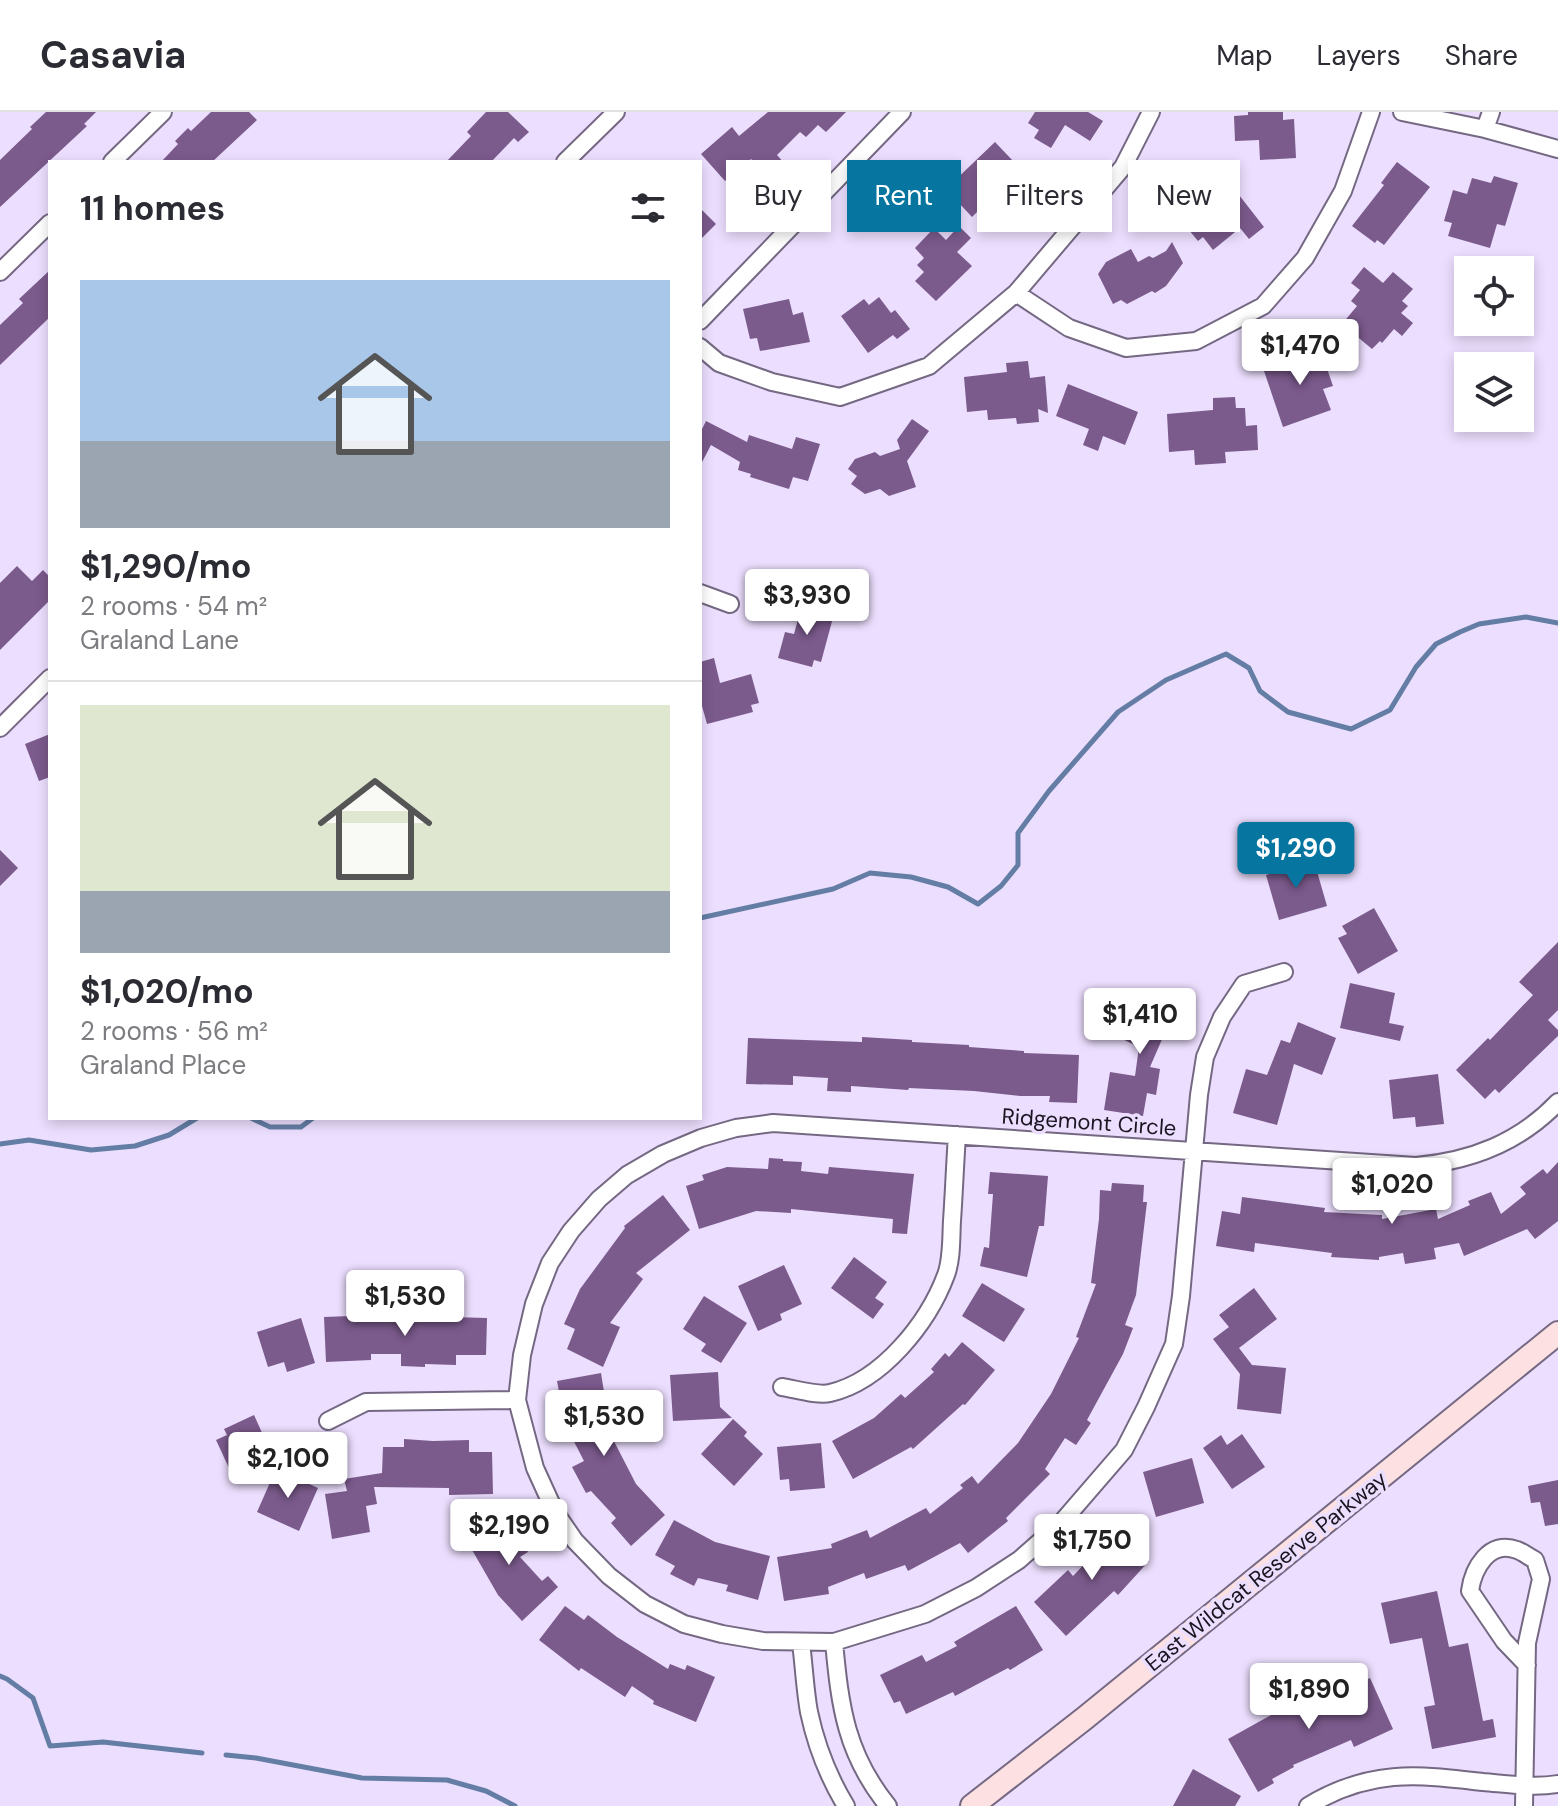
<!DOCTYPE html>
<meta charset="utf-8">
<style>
:root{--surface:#fff;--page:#f7f7f7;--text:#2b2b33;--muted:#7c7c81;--line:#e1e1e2;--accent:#0676a1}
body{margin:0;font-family:"DM Sans",sans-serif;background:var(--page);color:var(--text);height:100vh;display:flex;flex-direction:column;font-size:30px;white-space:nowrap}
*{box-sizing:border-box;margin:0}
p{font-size:26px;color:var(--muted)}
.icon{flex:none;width:44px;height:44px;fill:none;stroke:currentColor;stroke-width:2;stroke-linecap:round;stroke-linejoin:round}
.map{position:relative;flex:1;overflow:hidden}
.details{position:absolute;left:48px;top:48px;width:654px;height:960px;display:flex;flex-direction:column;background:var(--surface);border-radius:0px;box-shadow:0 4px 12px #0003}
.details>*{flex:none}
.banner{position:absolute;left:726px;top:48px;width:712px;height:72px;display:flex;gap:16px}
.buttons{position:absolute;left:1454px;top:144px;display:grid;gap:16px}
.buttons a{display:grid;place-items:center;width:80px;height:80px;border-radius:0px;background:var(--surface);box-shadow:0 4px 12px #0003;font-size:40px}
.price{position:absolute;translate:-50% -68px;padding:0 18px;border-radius:8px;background:#fff;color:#222;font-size:26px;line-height:52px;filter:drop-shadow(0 2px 4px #0008)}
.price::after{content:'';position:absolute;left:50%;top:48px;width:24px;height:18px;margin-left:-12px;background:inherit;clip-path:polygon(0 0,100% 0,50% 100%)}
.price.on{background:var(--accent);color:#fff}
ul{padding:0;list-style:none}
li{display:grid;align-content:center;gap:16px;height:424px;padding:0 32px}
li+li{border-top:2px solid var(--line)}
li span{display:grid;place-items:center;height:248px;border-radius:0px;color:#555}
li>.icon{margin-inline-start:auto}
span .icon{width:144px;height:144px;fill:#fffc;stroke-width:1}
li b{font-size:34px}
h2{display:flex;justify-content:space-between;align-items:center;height:96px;padding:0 32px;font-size:34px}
.chip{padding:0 28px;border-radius:0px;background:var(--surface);box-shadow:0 4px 12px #0003;font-size:28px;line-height:72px}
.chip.on{background:var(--accent);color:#fff}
header{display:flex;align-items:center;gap:48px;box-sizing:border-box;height:112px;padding:0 40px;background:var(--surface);border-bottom:2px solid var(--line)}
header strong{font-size:38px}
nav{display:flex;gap:44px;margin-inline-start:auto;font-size:28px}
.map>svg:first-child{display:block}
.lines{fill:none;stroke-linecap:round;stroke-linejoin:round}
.stream{stroke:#647da4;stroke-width:5}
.building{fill:#7b5a8c}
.minor-casing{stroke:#746883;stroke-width:20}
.secondary-casing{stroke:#746883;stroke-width:26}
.minor{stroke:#fff;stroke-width:16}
.secondary{stroke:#fde0e1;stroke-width:22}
.labels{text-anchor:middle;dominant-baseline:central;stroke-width:7;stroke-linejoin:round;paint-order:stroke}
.street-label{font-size:22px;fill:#1a1520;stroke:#ecdefe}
</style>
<header>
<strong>Casavia</strong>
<nav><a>Map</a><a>Layers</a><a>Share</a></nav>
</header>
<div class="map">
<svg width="1558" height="1694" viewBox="0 0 1558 1694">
<rect width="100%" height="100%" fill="#ecdefe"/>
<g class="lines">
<path class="stream" d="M700,806L833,777L870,761L911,765L948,775L978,792L1001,774L1018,753V721L1049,679L1118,600L1166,568L1226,542L1249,556L1260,579L1288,600L1351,617L1390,598L1416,555L1436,532L1460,520L1479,512L1526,505L1558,511
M251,1006L270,1015H301L313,1006
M0,1032L29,1028L91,1038L135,1034L169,1023L197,1006
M0,1564L7,1567L33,1586L50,1634L103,1630L202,1641
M226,1643L256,1646L362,1666L447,1668L486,1679L515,1694"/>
</g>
<path class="building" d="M46,0H96L84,12L87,14L0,95V48L32,17L30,15Z
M211,0H249L257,8L212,50H161L178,32L175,29L188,16L191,19Z
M486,0H508L529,20L518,30L514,26L491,50H446L471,24L467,20Z
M768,0H846L826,20L818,13L806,25L800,20L777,43L791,59L774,73L751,47L725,69L701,42L732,15L739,24Z
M1035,0H1088L1103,9L1090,29L1065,13L1051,36L1034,26L1039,18L1028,11Z
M1248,0H1283V8L1294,7L1296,46L1260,48L1259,28L1235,29L1234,4L1248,3Z
M995,30L1035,72L1019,87L1008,75L983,99L980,97L972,105L946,77Z
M1397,50L1430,75L1384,133L1377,128L1375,131L1352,114L1384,73L1381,71Z
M1494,64L1518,71L1505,114L1497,112L1490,136L1448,124L1452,111L1444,109L1453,78L1467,82L1472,66L1491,71Z
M1232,74L1264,115L1249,127L1240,116L1213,138L1203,125L1198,129L1184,112Z
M700,96L716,112L700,128Z
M959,114L971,126L957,140L972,154L936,189L915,169L924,160L917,153L924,146L915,136L934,116L946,128Z
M1172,130L1183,151L1166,174L1155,181L1152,179L1127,192L1121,188L1113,192L1098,162L1106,150L1131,137L1138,150L1149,144L1153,146L1166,139Z
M1364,155L1383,171L1393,160L1413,177L1402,189L1408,194L1401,201L1413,211L1402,224L1394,217L1382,231L1380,229L1372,237L1342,212L1357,194L1351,189L1360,178L1351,171Z
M50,158V205L0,253V213L23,191L19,187Z
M879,185L891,201L895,198L910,217L897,227L893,223L868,241L841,204L864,187L869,193Z
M789,187L793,203L803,200L810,230L760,239L757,226L750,227L743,197Z
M1316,235L1321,250L1324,248L1333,274L1323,277L1331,298L1283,315L1264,259L1294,249L1292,244Z
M1028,249L1030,266L1045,264L1048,301L1038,297L1039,310L1017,312L1016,306L988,308L987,298L967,300L964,265L1007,260L1006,251Z
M1068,272L1138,300L1125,333L1103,324L1098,339L1083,333L1089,317L1056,304Z
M1235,285L1236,296H1245L1246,314L1257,313L1258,338L1225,340L1226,351L1195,353L1194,338L1169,340L1167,302L1213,298V286Z
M912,307L929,319L907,349L916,375L889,384L880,377L865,382L851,372L857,364L848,357L855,347L875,340L880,344L900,337L897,328Z
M706,309L747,330L749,323L792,337L796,325L820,332L808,369L793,365L789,377L750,365L751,362L738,358L740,350L711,333L700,354V321Z
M17,454L32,469L43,458L50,465V488L0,538V471Z
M802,493L834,502L821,550L814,548L812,555L778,546L785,520L794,522Z
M714,546L720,571L751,562L759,591L751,593L753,600L707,612L700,587V550Z
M50,622V665L39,669L25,632Z
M0,738L18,756L0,774Z
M1314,749L1327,794L1279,808L1266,763Z
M1374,796L1398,839L1358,862L1338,826L1347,822L1342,814Z
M1558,830V898L1548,908L1558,918V924L1499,981L1495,977L1485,987L1456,958L1488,926L1490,928L1533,883L1519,870Z
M1350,871L1395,881L1389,911L1404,914L1400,929L1340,916Z
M1135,882L1178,901L1167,927L1163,925L1150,955L1160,957L1156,983L1147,981L1143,1004L1104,998L1110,960L1135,964L1139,935L1116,924Z
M1298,910L1336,926L1322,963L1294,952L1277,1013L1233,1001L1246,957L1267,963L1281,928L1290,931Z
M862,925L912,928V930L969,933V935L1024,939V941L1079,943L1077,991L1049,990L1050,984H1020L974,979L909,976L908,978L851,974V980L827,979L828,966L793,964V973L746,972L748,926L862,930Z
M1438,962L1444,1012L1416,1015L1415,1005L1393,1007L1389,968Z
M769,1046L783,1047V1049L802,1050L801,1059L828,1062L829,1055L914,1062L907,1122L892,1121L893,1107L791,1097V1101L756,1099L699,1117L686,1074L704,1068L702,1063L727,1055L768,1057Z
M1558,1050V1109L1535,1127L1527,1117L1464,1144L1459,1131L1434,1136L1436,1147L1405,1152L1403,1141L1379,1145V1148L1331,1145L1332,1141L1255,1131L1254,1140L1216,1134L1222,1099L1240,1102L1242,1085L1325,1096L1324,1100L1382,1103V1107L1436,1097L1438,1107L1470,1093L1468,1089L1491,1080L1501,1102L1526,1082L1520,1075L1543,1057L1547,1062Z
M990,1060L1048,1064L1044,1114H1039L1027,1165L980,1154L984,1135L989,1136L993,1082H988Z
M1112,1071L1144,1073L1143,1090H1147L1136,1183L1125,1213L1133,1216L1123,1242L1087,1308L1091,1311L1076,1333L1065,1326L1045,1357L1050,1362L1006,1406L1008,1409L968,1441L960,1431L908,1459L905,1453L866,1467L864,1461L828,1475L829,1482L784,1489L777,1445L832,1436L831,1432L867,1418L870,1426L926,1396L930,1402L963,1376L960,1373L972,1364L978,1372L1018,1331L1051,1282L1079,1226L1076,1225L1096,1172L1091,1171L1099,1107L1100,1078L1111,1079Z
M663,1083L690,1118L636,1161L643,1167L610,1211L620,1215L603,1255L567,1237L575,1217L564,1212L580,1177L625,1116L624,1114Z
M854,1145L887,1170L875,1186L884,1192L873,1207L831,1176Z
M784,1153L802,1192L780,1202L782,1208L758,1219L738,1174Z
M982,1171L1025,1197L1004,1230L962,1204Z
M1254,1176L1277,1207L1239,1236L1252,1253L1286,1256L1281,1302L1237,1297L1240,1262L1213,1227L1229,1215L1219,1203Z
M704,1184L747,1211L721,1251L701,1239L706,1232L683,1217Z
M378,1203L487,1206L486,1243H456V1253L425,1252V1255L401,1254V1242H371V1248L326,1250L324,1205Z
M301,1206L315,1251L287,1260L284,1250L268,1255L257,1220Z
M962,1230L995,1258L965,1293L963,1292L913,1337L911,1335L853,1367L832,1329L874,1306L901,1282L905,1286L934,1260L931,1257L945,1241L949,1245Z
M718,1260L720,1295L732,1306L673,1309L670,1263Z
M601,1261L608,1305L602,1306L636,1372L665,1403L631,1434L611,1411L616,1406L591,1379L586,1381L572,1355L584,1349L565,1312L557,1269Z
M254,1303L273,1345L242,1358L239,1351L229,1356L216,1328L227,1323L224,1317Z
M733,1307L747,1320L744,1324L763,1342L734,1374L701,1342Z
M1242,1322L1265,1355L1232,1377L1203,1336L1221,1323L1227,1333Z
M404,1327L433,1329L469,1328V1340H492L493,1382L449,1383V1376L374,1375L377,1392L366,1394L370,1420L332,1427L325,1382L347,1379L344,1367L382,1361L383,1335H404Z
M821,1331L825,1376L790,1379L789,1367L780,1368L777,1335Z
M1192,1346L1204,1391L1156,1405L1143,1360Z
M276,1357L318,1376L299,1419L257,1400Z
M1558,1368V1412L1545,1414L1540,1390L1531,1391L1528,1374Z
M501,1403L509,1418L514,1415L528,1440L520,1445L542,1469L548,1464L558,1475L522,1509L498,1483L464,1424Z
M674,1408L715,1430L770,1444L758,1488L726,1479L728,1473L698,1466L694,1474L670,1462L675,1454L655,1443Z
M1111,1415L1149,1449L1118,1483L1114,1479L1066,1524L1034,1490L1068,1458L1073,1464L1096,1440L1091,1436Z
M1437,1479L1449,1535L1468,1531L1483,1609L1493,1607L1496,1625L1432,1637L1424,1595L1435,1593L1422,1526L1390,1532L1381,1491Z
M565,1494L584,1508L588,1503L617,1525L668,1557L670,1552L685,1558L687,1553L715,1565L696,1610L653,1592L654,1589L632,1574L625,1585L581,1556L579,1559L539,1528Z
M1016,1494L1043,1538L1010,1558L1008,1556L955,1584L953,1580L906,1602L900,1589L894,1591L880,1563L922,1543L926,1550L957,1534L954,1530Z
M1370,1566L1393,1617L1354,1635L1351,1628L1293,1653L1294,1655L1272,1667L1274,1671L1258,1680L1228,1627L1280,1598L1278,1595L1319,1577L1324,1589Z
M1193,1657L1241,1684L1235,1694H1173Z"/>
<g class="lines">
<g class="minor-casing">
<path id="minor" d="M1402,0L1485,17L1558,37
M1485,17L1491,0
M112,50L163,0
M565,50L616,0
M0,160L50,111
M1016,181L1069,216L1126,236L1196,229L1263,194L1305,146L1343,79L1371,0
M700,209L902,0
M700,235L719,251L772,270L840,285L929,254L1016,181L1123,55L1151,0
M700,481L730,492
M0,616L50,566
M1284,860L1244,872L1222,905L1205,945L1199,983L1181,1184L1174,1232L1146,1295L1124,1338L1061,1411L1019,1448L976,1476L925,1502L834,1530L763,1529L722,1522L684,1512L645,1492L609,1464L575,1429L555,1400L535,1356L517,1288L522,1243L534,1192L550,1151L571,1119L599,1087L627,1063L663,1042L701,1026L736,1016L773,1011L1416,1054C1471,1049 1519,1031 1558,990
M782,1275C795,1277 818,1284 830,1281C882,1269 928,1211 946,1163C952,1147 951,1126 952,1109C954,1080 955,1052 957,1023
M328,1309L366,1290L517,1288
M834,1530C840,1595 846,1642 888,1694
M801,1531C804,1554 805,1578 809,1600C816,1633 829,1666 846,1694
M1308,1694C1369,1657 1416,1662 1483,1670C1508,1672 1533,1676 1558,1672
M1524,1694L1527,1531L1541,1467L1535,1448C1529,1445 1523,1440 1517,1438C1489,1427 1473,1457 1470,1479L1504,1529L1527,1553"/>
</g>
<g class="secondary-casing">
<path id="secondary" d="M972,1694L1085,1606L1558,1221"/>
</g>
<use href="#minor" class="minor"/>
<use href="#secondary" class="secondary"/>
</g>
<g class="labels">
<g class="street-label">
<text transform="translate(1089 1010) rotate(4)">Ridgemont Circle</text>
<text transform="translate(1266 1459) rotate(-39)">East Wildcat Reserve Parkway</text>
</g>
</g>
</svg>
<div class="buttons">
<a><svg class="icon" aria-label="locate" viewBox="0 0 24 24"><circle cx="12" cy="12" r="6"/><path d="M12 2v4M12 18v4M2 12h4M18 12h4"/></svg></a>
<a><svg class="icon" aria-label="layers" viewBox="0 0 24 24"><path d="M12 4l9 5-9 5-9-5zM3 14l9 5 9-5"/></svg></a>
</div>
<b class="price" style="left:1300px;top:275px">$1,470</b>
<b class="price" style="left:807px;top:525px">$3,930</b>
<b class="price on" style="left:1296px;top:778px">$1,290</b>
<b class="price" style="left:1140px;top:944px">$1,410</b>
<b class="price" style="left:1392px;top:1114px">$1,020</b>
<b class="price" style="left:405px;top:1226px">$1,530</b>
<b class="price" style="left:604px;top:1346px">$1,530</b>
<b class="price" style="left:288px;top:1388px">$2,100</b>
<b class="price" style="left:509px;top:1455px">$2,190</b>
<b class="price" style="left:1092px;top:1470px">$1,750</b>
<b class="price" style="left:1309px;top:1619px">$1,890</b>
<div class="banner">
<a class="chip">Buy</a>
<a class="chip on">Rent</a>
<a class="chip">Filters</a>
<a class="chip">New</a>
</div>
<section class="details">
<h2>11 homes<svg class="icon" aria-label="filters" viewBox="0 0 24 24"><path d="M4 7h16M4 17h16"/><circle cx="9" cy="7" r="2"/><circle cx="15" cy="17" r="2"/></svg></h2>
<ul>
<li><span style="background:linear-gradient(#a9c7e8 65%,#9aa5b1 0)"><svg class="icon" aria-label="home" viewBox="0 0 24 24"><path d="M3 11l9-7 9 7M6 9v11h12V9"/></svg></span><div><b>$1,290/mo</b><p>2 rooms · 54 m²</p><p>Graland Lane</p></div></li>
<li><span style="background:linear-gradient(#dfe7d0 75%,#9aa5b1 0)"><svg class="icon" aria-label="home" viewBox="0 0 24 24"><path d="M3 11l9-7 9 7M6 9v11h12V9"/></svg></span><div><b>$1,020/mo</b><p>2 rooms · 56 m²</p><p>Graland Place</p></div></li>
</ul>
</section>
</div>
